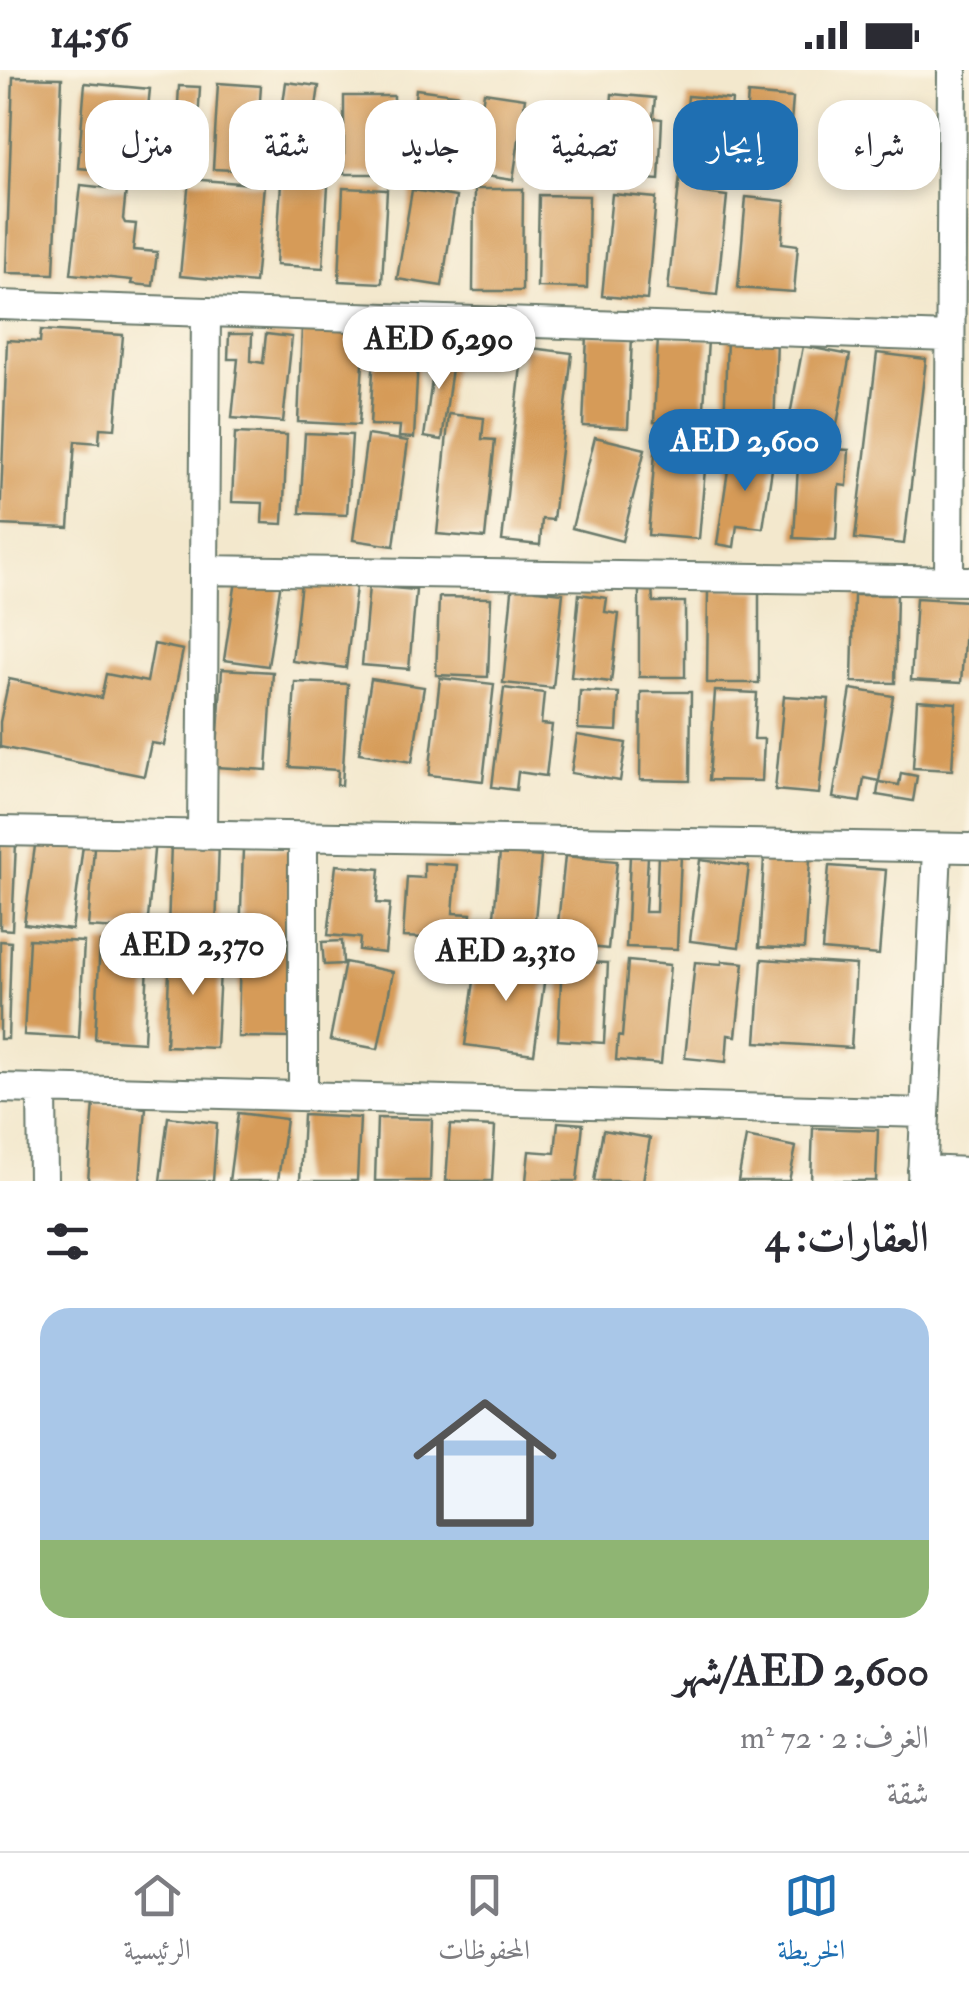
<!DOCTYPE html>
<html lang="ar">
<meta charset="utf-8">
<style>
:root{--surface:#fff;--page:#f7f7f7;--text:#2b2b33;--muted:#7c7c81;--line:#e1e1e2;--accent:#1f6fb2}
body{margin:0;font-family:"IM FELL Double Pica",Amiri,serif;background:var(--page);color:var(--text);direction:rtl;height:100vh;display:flex;flex-direction:column;font-size:38px;white-space:nowrap}
*{box-sizing:border-box;margin:0}
p{font-size:32px;color:var(--muted)}
.icon{flex:none;width:55px;height:55px;fill:none;stroke:currentColor;stroke-width:2;stroke-linecap:round;stroke-linejoin:round}
.map{position:relative;height:1111px;overflow:hidden;direction:ltr}
.side{display:flex;flex-direction:column;background:var(--surface);flex:1}
.side>*{flex:none}
.banner{position:absolute;left:30px;top:30px;width:910px;height:90px;direction:rtl;display:flex;gap:20px}
.price{position:absolute;translate:-50% -85px;padding:0 22px;border-radius:35px;background:#fff;color:#222;font-size:32px;line-height:65px;filter:drop-shadow(0 2px 5px #0008)}
.price::after{content:'';position:absolute;left:50%;top:60px;width:30px;height:22px;margin-left:-15px;background:inherit;clip-path:polygon(0 0,100% 0,50% 100%)}
.price.active{background:var(--accent);color:#fff}
ul{padding:0;list-style:none}
li{display:grid;align-content:center;gap:20px;height:530px;padding:0 40px}
li span{display:grid;place-items:center;height:310px;border-radius:30px;color:#555}
li>.icon{margin-inline-start:auto}
span .icon{width:180px;height:180px;fill:#fffc;stroke-width:1}
li b{font-size:42px}
h2{display:flex;justify-content:space-between;align-items:center;height:120px;padding:0 40px;font-size:42px}
.chip{padding:0 35px;border-radius:30px;background:var(--surface);box-shadow:0 5px 15px #0003;font-size:35px;line-height:90px}
.chip.active{background:var(--accent);color:#fff}
.status{display:flex;justify-content:space-between;align-items:center;height:70px;padding:0 50px;background:var(--surface);direction:ltr}
.status svg{height:28px;fill:currentColor}
.dock{display:flex;justify-content:space-around;align-items:center;height:140px;border-top:2px solid var(--line);background:var(--surface);font-size:28px;color:var(--muted)}
.dock a{display:grid;justify-items:center;gap:5px}
.dock .active{color:var(--accent)}
.map>svg:first-child{display:block}
.building{fill:#d69b59}
.lines{fill:none;stroke-linecap:round;stroke-linejoin:round}
.minor-casing{stroke:#69796a;stroke-width:32}
.minor{stroke:#fff;stroke-width:28}
</style>
<div class="status"><b>14:56</b><svg viewBox="0 0 49 12"><path d="M0 12V9h3v3zM5 12V6h3v6zM10 12V3h3v9zM15 12V0h3v12zM26 1h20v11H26zM47 4h2v5h-2z"/></svg></div>
<div class="map">
<svg width="969" height="1111" viewBox="0 0 969 1111">
<rect width="100%" height="100%" fill="#fcf5e5"/>
<filter id="ink" filterUnits="userSpaceOnUse"><feTurbulence type="fractalNoise" baseFrequency=".01" numOctaves="2"/><feDisplacementMap in="SourceGraphic" scale="20" xChannelSelector="R" yChannelSelector="G"/><feConvolveMatrix kernelMatrix="1 2 1 2 8 2 1 2 1" color-interpolation-filters="sRGB"/></filter>
<filter id="wash" filterUnits="userSpaceOnUse"><feTurbulence type="fractalNoise" baseFrequency=".0048" numOctaves="4" result="noise"/><feDisplacementMap in="SourceGraphic" scale="40" xChannelSelector="R" yChannelSelector="G"/><feGaussianBlur stdDeviation="2.25" result="paint"/><feColorMatrix in="noise" values="0 0 0 0 0 0 0 0 0 0 0 0 0 0 0 0 0 1.4 0 .05"/><feComposite in="paint" operator="in"/></filter>
<g filter="url(#wash)">
<rect width="100%" height="100%" fill="#f3e8cd"/>
<g id="blocks">
<path class="building" d="M13,7L62,8L54,204L6,203Z
M286,12L319,16L316,37L330,39L321,105L274,99Z
M85,13L150,19L148,38L171,40L169,60L132,57L128,102L78,98Z
M218,13L261,16L255,101L213,99Z
M179,16L200,17L198,55L177,53Z
M416,19L462,25L453,108L407,103Z
M484,22L525,28L513,110L472,104Z
M612,24L655,28L653,48L662,49L659,110L606,106Z
M748,24L793,28L786,114L741,111Z
M344,26H394V104H344Z
M688,26L732,30L724,110L704,108L703,123L727,126L717,225L668,220Z
M547,30L593,36L584,114L537,108Z
M143,59L168,62L162,101L137,98Z
M189,109L264,115L255,213L180,206Z
M281,113L328,116L323,198L276,195Z
M81,115L126,120L123,149L125,153L136,154L133,180L157,182L153,216L131,214L132,210L71,204Z
M343,118L387,120L382,213L339,211Z
M474,119H523L522,221H473Z
M412,120L456,127L442,216L397,209Z
M612,124L656,128L647,230L602,226Z
M539,125L589,126L587,218L537,217Z
M746,127L785,131L782,173L798,175L794,222L738,218Z
M302,258L365,262L359,355L298,352Z
M41,260L123,265L115,359L100,358L99,373L75,371L69,458L0,455L7,270L40,272Z
M229,264H252L251,291L263,293L266,264L292,267L283,352L232,348L238,289H228Z
M375,265L419,268L414,368L399,367L400,356L370,355Z
M587,265L632,267L628,358L583,356Z
M658,267L708,270L703,355L654,352Z
M727,267L777,268L774,362L724,360Z
M437,274L455,277L442,370L424,367Z
M803,276L850,285L835,365L788,356Z
M523,277L572,283L553,450L542,449L540,475L502,471Z
M877,283L926,289L904,474L855,469Z
M449,344L484,348L482,369L495,370L485,468L437,464Z
M235,363L287,365L283,454L262,453L263,433L232,432Z
M305,363L352,365L347,445L300,443Z
M367,365L408,371L394,476L353,470Z
M595,367L645,379L622,471L572,458Z
M656,372L707,376L699,469L648,465Z
M799,377L849,380L847,416L839,415L836,470L794,468Z
M731,380L774,386L763,458L737,455L734,477L717,474Z
M302,503L357,509L346,598L292,591Z
M237,504L281,511L268,596L224,590Z
M513,511L537,514L536,520L563,523L553,618L503,613Z
M369,516L416,520L409,599L362,595Z
M639,517H652L653,532H685V607H639Z
M708,519L759,520V613H707Z
M579,524L607,528L605,542L619,544L611,612L571,607Z
M854,525H897L895,613L852,612Z
M439,527L491,528L488,607L436,605Z
M916,528L967,531L961,613L911,610Z
M154,574L183,580L164,675L151,673L144,706L0,677V652L9,609L101,628L106,604L147,612Z
M222,599L273,602L267,700L216,697Z
M440,608L494,614L483,711L429,705Z
M371,609L424,617L412,692L359,683Z
M295,612L348,614L342,715H337L338,700L290,697Z
M504,618L544,623L541,654L552,655L546,706L518,702L516,720L492,717Z
M851,619L893,626L879,711L864,708L860,732L833,728Z
M580,621L619,623L617,661L578,659Z
M715,621L757,623L754,669H764L762,711L709,710Z
M641,622H691L690,711L640,710Z
M784,626L829,629L819,724L775,720Z
M917,630L956,633L952,700L913,698Z
M577,665L626,673L620,711L571,703Z
M901,703L917,706L913,731L877,725L879,712L899,715Z
M95,764L155,769L147,861L88,857Z
M36,769L83,775L72,860L24,854Z
M219,772L216,861L168,860L171,773Z
M0,773H16L12,860L0,859Z
M243,778L292,779L289,871L240,870Z
M500,783L541,787L533,870L492,867Z
M658,784L681,785L677,879L626,877L630,786H648L645,842H656Z
M565,786L617,791L608,879L556,873Z
M764,787L810,790L804,879L759,877Z
M700,790L749,796L739,877L690,871Z
M424,793L457,795L453,843L471,844L469,870L403,867L407,807L424,808Z
M336,795L380,799L377,833L390,834L385,883L359,880L360,868L328,865Z
M829,796L886,800L879,885L822,880Z
M29,869L84,872L79,968L24,965Z
M0,871L11,872L8,969H0Z
M342,871L343,894L324,895L322,872Z
M100,872L149,875L144,972L95,969Z
M240,874L293,876L291,968L238,967Z
M170,879L221,881L216,978L166,976Z
M478,883L547,892L534,984L465,975Z
M762,889L856,895L851,978L756,972Z
M562,891L608,893L604,973L558,970Z
M628,891L670,895L661,994L616,990L618,966L622,967Z
M722,891L744,893L736,966L728,965L726,992L685,988L695,892L722,894Z
M345,892L393,902L378,979L330,970Z
M94,1033L146,1038L140,1111H88Z
M238,1043L286,1049L278,1111H229Z
M303,1045L360,1048L357,1111H300Z
M168,1047L217,1053L213,1111H160Z
M377,1048L432,1049L430,1111H375Z
M558,1052L583,1054L577,1111H526L529,1081L555,1083Z
M450,1055L495,1057L492,1111H446Z
M813,1058L878,1060L876,1111H811Z
M603,1060L650,1068L643,1111H594Z
M746,1067L796,1077L789,1111H738Z"/>
</g>
</g>
<g filter="url(#ink)">
<use href="#blocks" fill-opacity="0" stroke="#69796a" stroke-width="2.5"/>
<g class="lines">
<g class="minor-casing">
<path id="minor" d="M0,235L950,267
M204,500L969,511
M949,510L952,0
M0,761L969,778
M202,765L206,242
M0,1018L925,1043
M42,1019L43,1111
M303,1026V767
M922,1100L969,1102
M922,1111L937,779"/>
</g>
<use href="#minor" class="minor"/>
</g>
</g>
</svg>
<b class="price" style="left:439px;top:322px">AED 6,290</b>
<b class="price active" style="left:745px;top:424px">AED 2,600</b>
<b class="price" style="left:193px;top:928px">AED 2,370</b>
<b class="price" style="left:506px;top:934px">AED 2,310</b>
<div class="banner">
<a class="chip">شراء</a>
<a class="chip active">إيجار</a>
<a class="chip">تصفية</a>
<a class="chip">جديد</a>
<a class="chip">شقة</a>
<a class="chip">منزل</a>
</div>
</div>
<section class="side">
<h2>العقارات: 4<svg class="icon" aria-label="filters" viewBox="0 0 24 24"><path d="M4 7h16M4 17h16"/><circle cx="9" cy="7" r="2"/><circle cx="15" cy="17" r="2"/></svg></h2>
<ul>
<li><span style="background:linear-gradient(#a9c7e8 75%,#8fb573 0)"><svg class="icon" aria-label="home" viewBox="0 0 24 24"><path d="M3 11l9-7 9 7M6 9v11h12V9"/></svg></span><div><b>AED 2,600/شهر</b><p>الغرف: 2 · 72 m²</p><p>شقة</p></div></li>
</ul>
</section>
<nav class="dock">
<a class="active"><svg class="icon" aria-label="map" viewBox="0 0 24 24"><path d="M3 6l6-2 6 2 6-2v14l-6 2-6-2-6 2zM9 4v14M15 6v14"/></svg>الخريطة</a>
<a><svg class="icon" aria-label="saved" viewBox="0 0 24 24"><path d="M7 4h10v16l-5-4-5 4z"/></svg>المحفوظات</a>
<a><svg class="icon" aria-label="home" viewBox="0 0 24 24"><path d="M3 11l9-7 9 7M6 9v11h12V9"/></svg>الرئيسية</a>
</nav>
